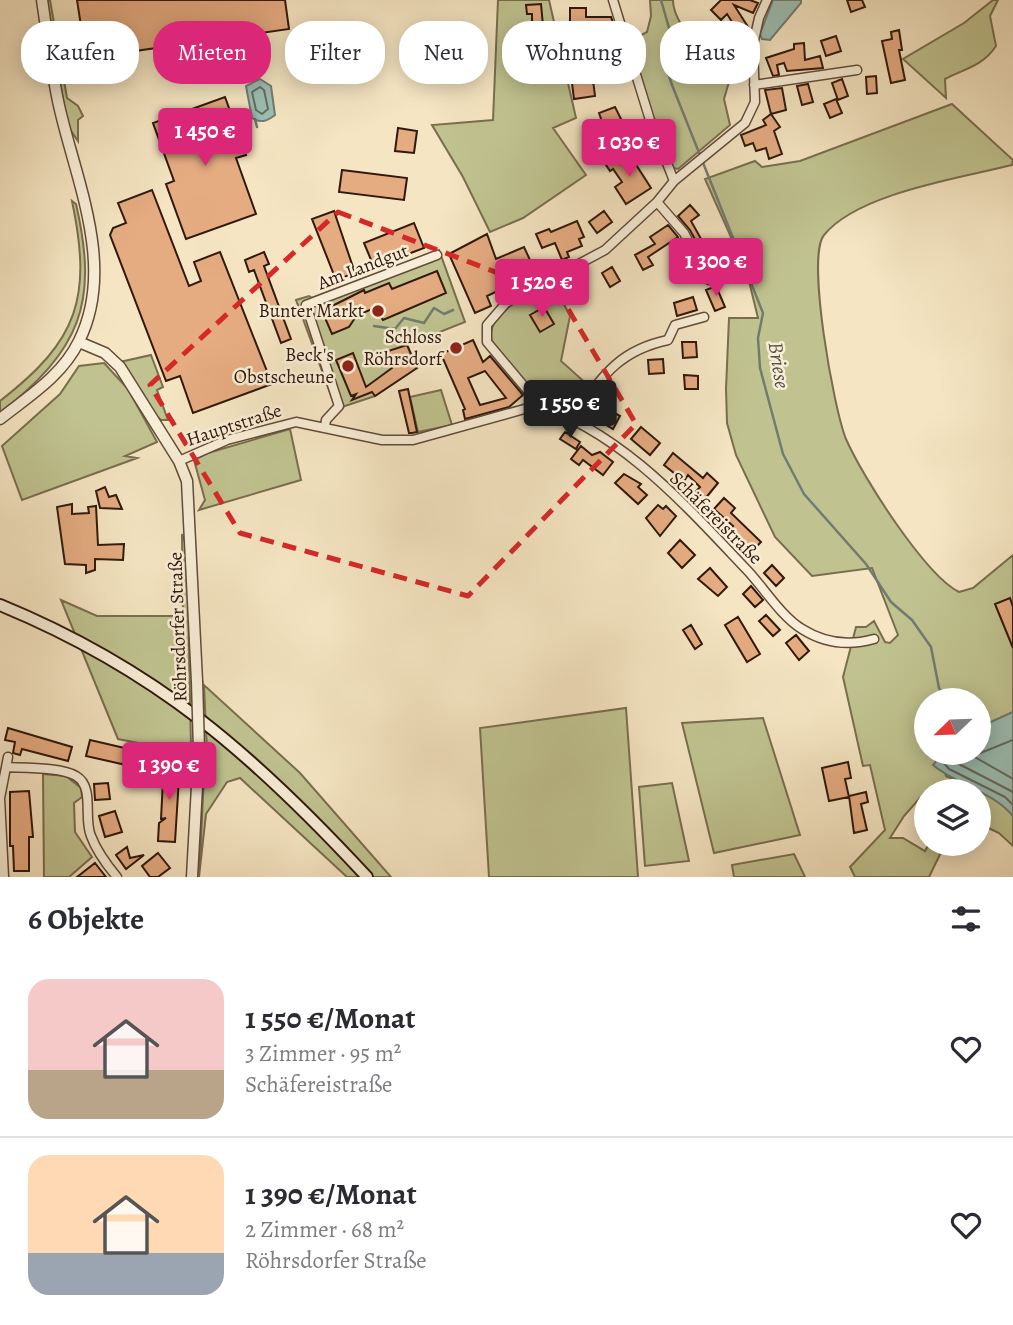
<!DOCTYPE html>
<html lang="de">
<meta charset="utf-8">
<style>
:root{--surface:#fff;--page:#f7f7f7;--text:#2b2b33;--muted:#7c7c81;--line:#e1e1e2;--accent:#db2777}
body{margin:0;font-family:Alegreya,serif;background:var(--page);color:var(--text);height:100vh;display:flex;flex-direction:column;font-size:26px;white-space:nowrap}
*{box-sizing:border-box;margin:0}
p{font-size:23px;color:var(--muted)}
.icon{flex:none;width:38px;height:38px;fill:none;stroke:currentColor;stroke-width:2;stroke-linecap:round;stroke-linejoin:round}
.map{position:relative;height:877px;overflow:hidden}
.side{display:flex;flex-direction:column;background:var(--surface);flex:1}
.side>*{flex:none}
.top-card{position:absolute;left:21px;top:21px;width:971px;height:63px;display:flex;gap:14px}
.needle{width:46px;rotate:247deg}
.controls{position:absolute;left:914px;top:688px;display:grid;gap:14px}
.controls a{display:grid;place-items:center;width:77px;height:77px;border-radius:50%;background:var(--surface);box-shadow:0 4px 18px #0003;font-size:35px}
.price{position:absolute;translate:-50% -60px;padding:0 16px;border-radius:7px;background:var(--accent);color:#fff;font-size:23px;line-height:46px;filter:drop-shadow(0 2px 4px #0008)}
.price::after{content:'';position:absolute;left:50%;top:42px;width:21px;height:16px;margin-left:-10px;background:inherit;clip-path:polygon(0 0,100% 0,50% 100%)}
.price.active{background:#222;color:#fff}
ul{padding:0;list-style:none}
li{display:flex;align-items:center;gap:21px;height:175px;padding:0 28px}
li+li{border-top:2px solid var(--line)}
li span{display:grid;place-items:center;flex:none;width:196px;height:140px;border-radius:21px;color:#555}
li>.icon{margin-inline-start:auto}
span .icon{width:84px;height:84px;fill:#fffc;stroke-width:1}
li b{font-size:30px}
h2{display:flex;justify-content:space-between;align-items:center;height:84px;padding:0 28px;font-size:30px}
.tag{padding:0 24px;border-radius:28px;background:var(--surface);box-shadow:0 4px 18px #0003;font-size:24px;line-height:63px}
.tag.active{background:var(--accent);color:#fff}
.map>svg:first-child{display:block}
.green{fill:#c0c390;stroke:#786e4e;stroke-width:2}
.water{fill:#9cbfb4;stroke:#717c71;stroke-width:2}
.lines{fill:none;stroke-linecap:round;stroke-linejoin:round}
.shore{stroke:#666c60;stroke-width:2}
.stream{stroke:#717c71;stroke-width:2.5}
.building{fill:#e5ab81;stroke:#31180c;stroke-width:2;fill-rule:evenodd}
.minor-casing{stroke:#624b3a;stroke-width:11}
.tertiary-casing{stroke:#624b3a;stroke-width:13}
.secondary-casing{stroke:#31180c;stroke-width:14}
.minor{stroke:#f8eed7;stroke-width:8}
.tertiary{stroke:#f8eed7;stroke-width:10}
.secondary{stroke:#f8eed7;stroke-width:10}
.tertiary-bridge-casing{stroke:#624b3a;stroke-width:13;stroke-linecap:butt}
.tertiary-bridge{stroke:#f8eed7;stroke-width:10}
.marked{fill:none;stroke:#d62828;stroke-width:5;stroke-dasharray:14 9;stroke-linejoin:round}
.poi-dot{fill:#8f2418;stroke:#f8eed7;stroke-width:2.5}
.labels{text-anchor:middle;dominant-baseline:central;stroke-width:5;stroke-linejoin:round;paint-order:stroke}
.street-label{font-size:19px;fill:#31180c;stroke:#f8eed7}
.poi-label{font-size:19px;fill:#31180c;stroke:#f8eed7;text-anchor:end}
.water-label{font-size:21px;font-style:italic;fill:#565247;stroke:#f8eed7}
</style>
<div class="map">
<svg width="1013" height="877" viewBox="0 0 1013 877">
<rect width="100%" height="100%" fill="#f5e5c2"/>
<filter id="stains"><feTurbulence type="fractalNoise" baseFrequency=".00286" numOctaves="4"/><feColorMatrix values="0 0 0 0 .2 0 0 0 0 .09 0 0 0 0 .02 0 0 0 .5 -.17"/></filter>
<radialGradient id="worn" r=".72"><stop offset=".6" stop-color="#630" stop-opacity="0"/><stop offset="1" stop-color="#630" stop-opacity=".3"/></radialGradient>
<path class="green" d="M47,0H50L67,98L78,106L83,116L78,120V141L67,125Z
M498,0H549L576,118L553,128L586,175L523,218L490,232L463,177L432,125L493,120Z
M650,0H673C673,26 711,63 729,82L724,99L730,125L678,169L673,168L651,112L630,41L647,32L651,16Z
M993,0H998L990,16L996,46C983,66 964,69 945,79L946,98L903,59L964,23Z
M952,104L1013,160L1012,165C961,178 858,193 824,235C806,257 834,410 846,439C862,476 925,575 959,592L973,588L1013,555V712L978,728V700H926V752L943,753L941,755L946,776C962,783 1008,799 1013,817C1013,825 1013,837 1013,846L999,833L978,823V791H926L904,816L890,838H903L925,851L929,844H945L929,877H855L850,867L885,830L870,765L863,766L843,677L856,627H866L874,621L885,642L890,643L898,635L872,568L812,576L775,537L736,455L727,423L726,389L729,318H758L747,273L705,179L755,161L762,167L800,161Z
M72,201L76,204C99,304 80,350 0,413V401C79,340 92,297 72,201Z
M439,250L465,322L407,345L417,368L375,396L336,409L296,300L309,296L312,298Z
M553,283L570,316L561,361L589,386L574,405L555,392L548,402C534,391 493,355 491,337C489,312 533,290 553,283Z
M151,355L163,387L157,390L168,420H161L155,415L120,362Z
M104,363L128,389L157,442L125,456L137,458L22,500L2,446L60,394L79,366Z
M441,390L452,425L418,432L410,397Z
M290,429L301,480L199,510L205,500L194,460L208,453Z
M182,534L187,547L191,747L207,752L204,685L300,773L391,877H347L240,778L227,782L206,814L199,877L205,756L118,739L61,600L97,616H183Z
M626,708L638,877H489L480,728Z
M763,718L800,835L714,853L682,723Z
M43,774L66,776L81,788L82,797L74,803L75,832L92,857L69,877H44Z
M672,783L689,861L645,866L639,787Z
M794,854L805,877H734L732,865Z"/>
<path class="water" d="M773,0H801V3L770,40L762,39L760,34Z
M260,79L271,86L275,115C266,122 261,123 252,118L246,86Z
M1013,712V816C992,791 958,786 933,765L943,753L978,752V728Z"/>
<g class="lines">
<path class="shore" d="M260,87L264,90L268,109L262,114L256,110L252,92Z
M1013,740L973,756L1013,779
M947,752L944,763L949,769L1005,797L1013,805
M956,752L957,763L1013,792"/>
<path class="stream" d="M661,0L669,28L666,67L672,85L763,313L758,338L760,368L783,454L804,494L866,564L891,602L912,620L931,647L939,688L945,700
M255,119L257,127
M374,326L395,329L404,318L424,323L434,308L444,314L453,310"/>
</g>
<path class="building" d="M77,0H285L289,29L86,58Z
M721,0H750L758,3L753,13L734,5L750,30L741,36L727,14L721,20L711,10Z
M847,0H862L865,7L851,12Z
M541,4L543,26H532V14H527L526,5Z
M570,8H586V17H611L615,28L583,29L588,56L573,58L572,53H568L566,42L570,41Z
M899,30L902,50H899L905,80L891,83L882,41L892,39L891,32Z
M836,36L841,51L826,56L821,41Z
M804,43L805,60L820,56L823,68L787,71L784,63L777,65L779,75L773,76L766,58L794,49V44Z
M606,54L608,65L594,69L591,58Z
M876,76L877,93L867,94L866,77Z
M842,79L848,96L838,100L832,83Z
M593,80L595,96L574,99L572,83Z
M808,84L813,102L802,105L797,86Z
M782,88L786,110L771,114L765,90Z
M225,97L246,155L236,158L256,214L186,239L166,184L174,181L153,123Z
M836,99L842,113L830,118L824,104Z
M615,107L631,139L617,147L604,127L599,113Z
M771,114L780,127L774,131L782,154L769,159L766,148L756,151L753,143L745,146L741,135L766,125L763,120Z
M398,128L417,131L414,153L395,151Z
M617,157L621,164L631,157L651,188L626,204L615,187L622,182L613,169L610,171L606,165Z
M342,170L407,178L404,200L339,192Z
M152,190L189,286L201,281L194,262L220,252L272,384L193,413L180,376L166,381L110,235L113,228L126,223L118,203Z
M690,205L699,215L691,221L705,246L714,242L719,252L705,258L690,230L678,216Z
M334,211L355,273L336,280L312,219Z
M604,211L612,222L597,233L589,222Z
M577,221L584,237L579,239L582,246L567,252L569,257L562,260L555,243L542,248L536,234L549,229L551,232Z
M414,223L424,248L374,267L364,243Z
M668,225L678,237L648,257L653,265L643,270L635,255L655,244L650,237Z
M487,234L496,259L524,247L536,273L487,296L491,306L475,313L449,254Z
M264,252L269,264L264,266L291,339L281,343L254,270L249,272L245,260Z
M612,267L620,281L610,287L602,273Z
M437,271L446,293L383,320L375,308L357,315L349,327L332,334L322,311L364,290L365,293L389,283L392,289Z
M574,274L579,284L564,292L559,282Z
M716,286L725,307L715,311L706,290Z
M693,297L697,310L677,316L674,303Z
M544,307L554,324L540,332L530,315Z
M473,340L483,362L490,356L523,395L509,407L465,419L463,410L465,409L441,354ZM485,371L506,398L480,405L468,378Z
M682,342H696L697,357L683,358Z
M407,345L417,368L375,396L372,392L352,400L356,394L351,396L336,360L353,353L366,387L392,368L385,352Z
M663,359L664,373L649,374L648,360Z
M684,375L698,376V389H685Z
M408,389L417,432L412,433H409L399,391Z
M600,405L620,416L613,429L593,417Z
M641,427L660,443L650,455L631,439Z
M565,432L580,442L576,449L560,439Z
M581,446L592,455L600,452L613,462L603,475L583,460L579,465L571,459Z
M673,453L703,478L707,473L718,483L700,505L691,497L700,487L688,475L684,481L664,465Z
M624,474L641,484L638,487L647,495L638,504L615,483Z
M105,487L109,497L116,495L122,509L100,508L96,491Z
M724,498L735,508L731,513L761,542L751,552L729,530L733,526L714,509Z
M72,504V514L89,513L88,507L96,506L98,545L124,544L123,560L95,559V570L86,573V565L65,564L57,507Z
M658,505L663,509L666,506L676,516L660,536L646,518Z
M680,540L695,555L682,568L668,553Z
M772,565L784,578L776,586L764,573Z
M710,568L727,587L718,596L698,579Z
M751,586L763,600L755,607L743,594Z
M1010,598L1013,607V648L995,604Z
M766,615L780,630L773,636L759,621Z
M738,617L760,654L747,662L725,625Z
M691,625L702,644L695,649L683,630Z
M796,635L809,651L799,660L786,643Z
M8,728L72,747L68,761L22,749L20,755L13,753L15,742L5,740Z
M90,740L129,749L126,765L86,756Z
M164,761L180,762L175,842L158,841L159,823L166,818L161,819Z
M848,762L851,778L845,779L849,797L829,801L822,768Z
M108,783L110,799L95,800L94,784Z
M29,791L33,837H29V871H14L13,846H10V792Z
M866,792L868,802L861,804L867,830L854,833L849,796Z
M115,811L122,832L105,837L99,816Z
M127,847L130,858L144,855L126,869L116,855Z
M158,853L170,868L158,877H150L142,866Z
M95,863L106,877H77Z"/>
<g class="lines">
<g class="minor-casing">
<path id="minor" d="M613,0L650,120L674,181
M754,85L857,70
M657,202L684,233L709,280
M533,404V397L487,342V325L506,303L605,250L657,202L674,181L745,123L755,102L753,45L759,18L767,0
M533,404C620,430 687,507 747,570C764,588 781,616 802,629C824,643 849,646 874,639
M571,420C601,379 616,351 668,340L675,325L704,317
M325,427L326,420L339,406L306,305L437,255
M179,461L227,440L296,422L382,440H413L528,408L533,404
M6,767C23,768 62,767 76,776C95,787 83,818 91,836C97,852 106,864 117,877
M4,877L0,798L8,757"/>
</g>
<g class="tertiary-casing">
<path id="tertiary" d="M79,342L105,353L120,367L179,461L187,481L197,681
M0,419C29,396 62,376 79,341C117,265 74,177 58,101C51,67 47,33 42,0
M192,877L199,750"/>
</g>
<g class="secondary-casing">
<path id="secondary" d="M0,605C156,669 254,755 367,877"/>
</g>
<use href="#minor" class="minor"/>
<use href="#tertiary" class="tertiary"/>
<use href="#secondary" class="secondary"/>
<g class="tertiary-bridge-casing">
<path id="tertiary-bridge" d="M197,681L199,750"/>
</g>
<use href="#tertiary-bridge" class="tertiary-bridge"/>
</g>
<path class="marked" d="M338,212L561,297L636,424L468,596L240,533L150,385Z"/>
<g class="poi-dot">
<circle cx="378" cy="311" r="7"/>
<circle cx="456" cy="348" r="7"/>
<circle cx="348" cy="366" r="7"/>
</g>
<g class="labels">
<g class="street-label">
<text transform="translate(363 267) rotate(-21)">Am Landgut</text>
<text transform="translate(234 425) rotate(-18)">Hauptstraße</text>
<text transform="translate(716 518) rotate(45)">Schäfereistraße</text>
<text transform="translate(178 627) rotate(-92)">Röhrsdorfer Straße</text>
</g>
<g class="poi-label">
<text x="364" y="311">Bunter Markt</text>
<text x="442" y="337">Schloss<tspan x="442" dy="22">Röhrsdorf</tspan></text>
<text x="334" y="355">Beck's<tspan x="334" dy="22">Obstscheune</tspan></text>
</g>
<g class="water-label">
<text transform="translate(779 365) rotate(81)">Briese</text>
</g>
</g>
<rect width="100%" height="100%" filter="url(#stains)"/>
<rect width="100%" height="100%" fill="url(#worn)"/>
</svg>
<div class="controls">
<a><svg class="needle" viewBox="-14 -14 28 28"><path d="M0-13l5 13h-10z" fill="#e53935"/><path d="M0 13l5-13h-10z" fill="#7c7c81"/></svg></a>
<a><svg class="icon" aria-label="layers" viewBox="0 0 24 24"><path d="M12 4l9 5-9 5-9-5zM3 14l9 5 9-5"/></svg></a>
</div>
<b class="price" style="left:205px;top:168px">1 450 €</b>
<b class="price" style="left:629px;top:179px">1 030 €</b>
<b class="price" style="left:716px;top:298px">1 300 €</b>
<b class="price" style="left:542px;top:319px">1 520 €</b>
<b class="price active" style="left:570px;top:440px">1 550 €</b>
<b class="price" style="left:169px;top:802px">1 390 €</b>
<div class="top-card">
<a class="tag">Kaufen</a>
<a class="tag active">Mieten</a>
<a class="tag">Filter</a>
<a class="tag">Neu</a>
<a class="tag">Wohnung</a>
<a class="tag">Haus</a>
</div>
</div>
<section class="side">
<h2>6 Objekte<svg class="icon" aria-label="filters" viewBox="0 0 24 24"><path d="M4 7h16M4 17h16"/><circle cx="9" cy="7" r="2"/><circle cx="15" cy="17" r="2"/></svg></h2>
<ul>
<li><span style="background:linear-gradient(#f6c9c9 65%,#b9a48a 0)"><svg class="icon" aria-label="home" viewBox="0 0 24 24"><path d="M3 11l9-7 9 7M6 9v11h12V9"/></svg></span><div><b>1 550 €/Monat</b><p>3 Zimmer · 95 m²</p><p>Schäfereistraße</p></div><svg class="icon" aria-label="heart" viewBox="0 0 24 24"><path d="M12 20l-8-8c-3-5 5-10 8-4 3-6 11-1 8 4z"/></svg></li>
<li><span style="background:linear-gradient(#ffd9b3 70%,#9aa5b1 0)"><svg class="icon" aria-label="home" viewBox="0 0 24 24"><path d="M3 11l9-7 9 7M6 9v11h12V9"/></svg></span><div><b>1 390 €/Monat</b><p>2 Zimmer · 68 m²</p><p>Röhrsdorfer Straße</p></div><svg class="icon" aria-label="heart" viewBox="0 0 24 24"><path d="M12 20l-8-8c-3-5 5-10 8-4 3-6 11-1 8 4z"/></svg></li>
</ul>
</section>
